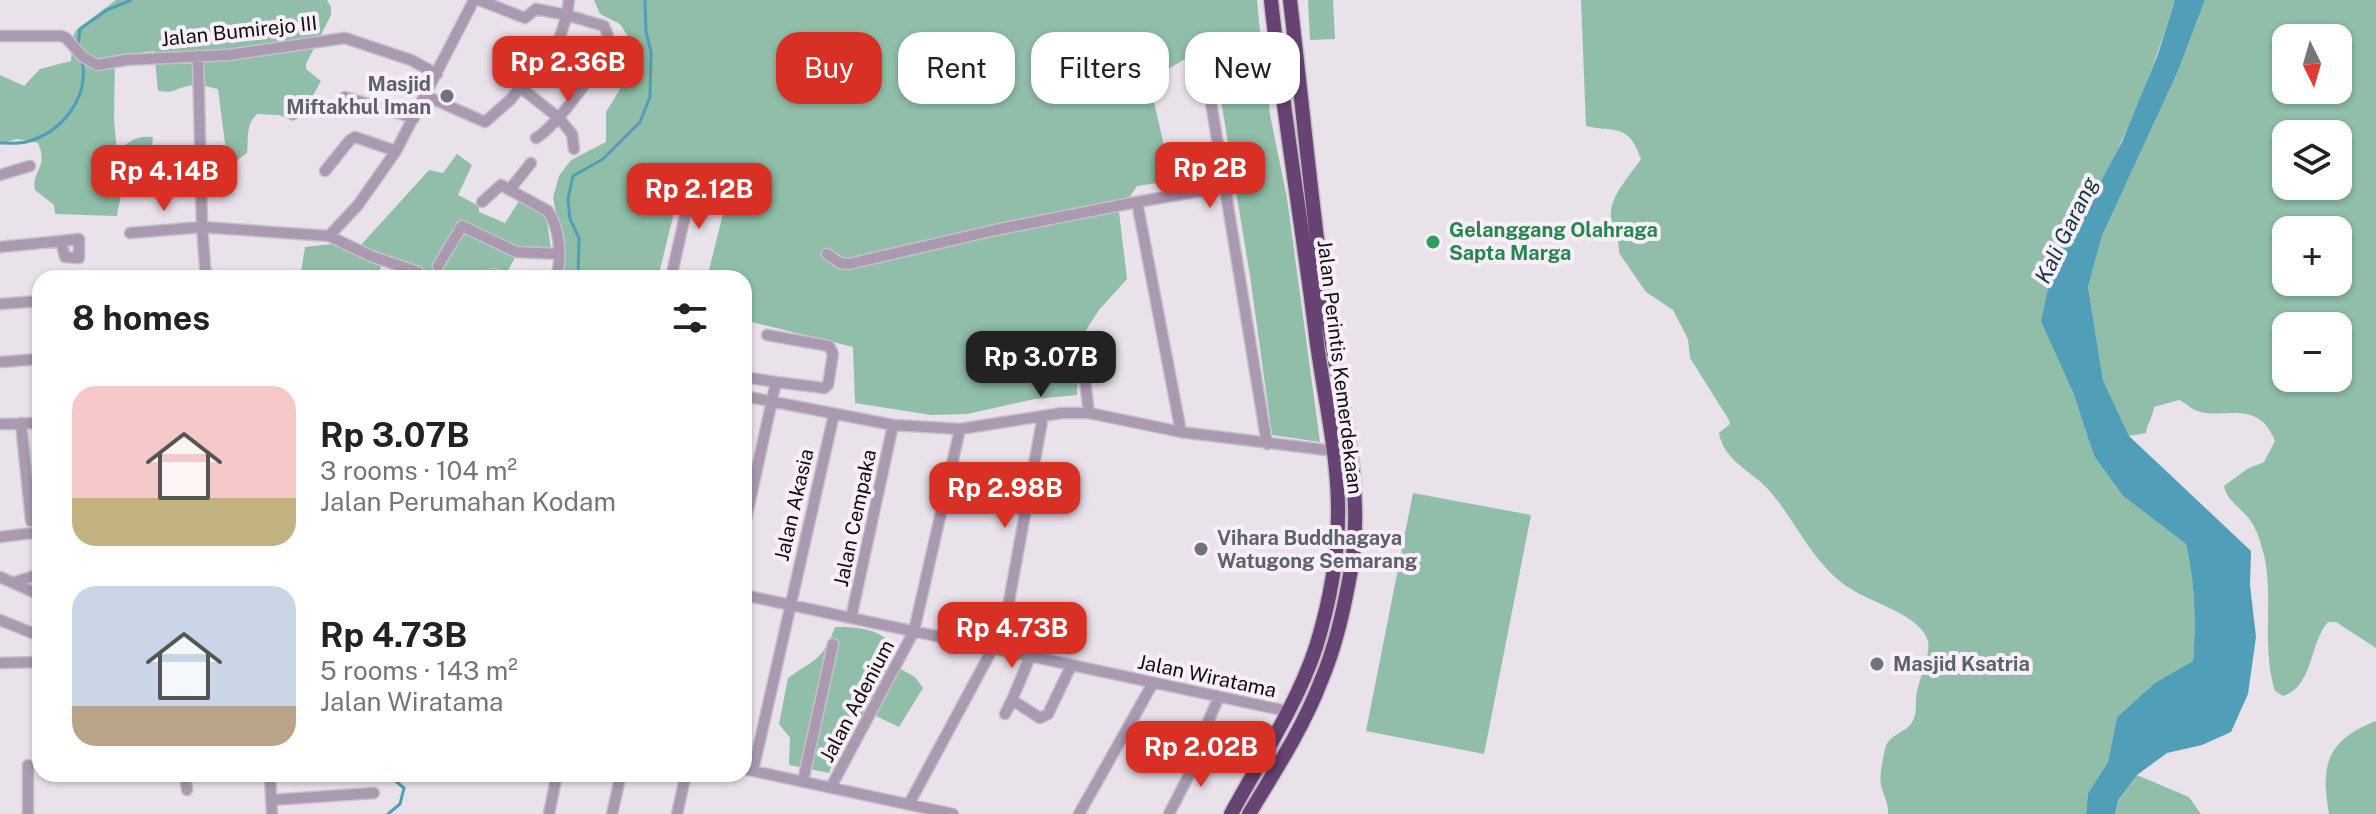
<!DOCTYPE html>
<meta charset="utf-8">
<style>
:root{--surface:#fff;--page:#f6f6f6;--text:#222;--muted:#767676;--accent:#d93025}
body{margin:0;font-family:"Public Sans",sans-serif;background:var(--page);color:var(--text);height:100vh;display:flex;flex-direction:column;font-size:30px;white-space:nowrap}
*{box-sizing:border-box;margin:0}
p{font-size:26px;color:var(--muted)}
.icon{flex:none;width:44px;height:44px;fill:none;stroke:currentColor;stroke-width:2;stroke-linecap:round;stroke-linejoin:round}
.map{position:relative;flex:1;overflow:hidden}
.sheet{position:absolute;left:32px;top:270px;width:720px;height:512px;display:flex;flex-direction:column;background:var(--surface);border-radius:24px;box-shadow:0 2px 6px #0004}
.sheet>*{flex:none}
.guide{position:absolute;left:776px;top:32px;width:760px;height:72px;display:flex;gap:16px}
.needle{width:52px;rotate:175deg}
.controls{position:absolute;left:2272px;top:24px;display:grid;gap:16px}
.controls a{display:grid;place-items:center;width:80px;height:80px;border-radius:16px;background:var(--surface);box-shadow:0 2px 6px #0004;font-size:40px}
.price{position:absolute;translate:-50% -68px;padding:0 18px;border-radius:16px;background:var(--accent);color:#fff;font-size:26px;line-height:52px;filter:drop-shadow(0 2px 4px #0008)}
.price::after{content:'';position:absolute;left:50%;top:48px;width:24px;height:18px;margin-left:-12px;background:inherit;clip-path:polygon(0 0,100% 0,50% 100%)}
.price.active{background:#222;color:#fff}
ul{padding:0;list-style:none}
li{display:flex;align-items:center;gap:24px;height:200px;padding:0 40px}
li span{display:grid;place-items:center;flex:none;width:224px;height:160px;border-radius:24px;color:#555}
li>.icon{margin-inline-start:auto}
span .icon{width:96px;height:96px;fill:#fffc;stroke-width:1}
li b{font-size:34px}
h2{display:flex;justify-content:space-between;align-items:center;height:96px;padding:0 40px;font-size:34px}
.tag{padding:0 28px;border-radius:24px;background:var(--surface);box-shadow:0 2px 6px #0004;font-size:28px;line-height:72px}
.tag.active{background:var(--accent);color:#fff}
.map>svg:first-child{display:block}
.green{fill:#90bea8;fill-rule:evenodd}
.water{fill:#519eb9}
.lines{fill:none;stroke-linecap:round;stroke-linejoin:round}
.stream{stroke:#519eb9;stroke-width:3}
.minor-casing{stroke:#c7c0c8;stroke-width:13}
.highway-casing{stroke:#c7c0c8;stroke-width:17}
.minor{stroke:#aa99b1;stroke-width:10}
.highway{stroke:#664372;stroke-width:14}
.worship-dot{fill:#6b7280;stroke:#f8eff9;stroke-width:3}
.leisure-dot{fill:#2e9e5b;stroke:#f8eff9;stroke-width:3}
.labels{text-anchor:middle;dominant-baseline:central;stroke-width:8;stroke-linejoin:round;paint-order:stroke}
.street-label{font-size:20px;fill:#0f0c0f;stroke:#f8eff9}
.worship-label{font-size:20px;font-weight:bold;fill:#5b616d;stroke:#f8eff9;text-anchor:start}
.leisure-label{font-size:20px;font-weight:bold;fill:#27864d;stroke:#f8eff9;text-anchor:start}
.water-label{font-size:22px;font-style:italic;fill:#133743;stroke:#f8eff9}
</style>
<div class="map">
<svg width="2376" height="814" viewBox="0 0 2376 814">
<rect width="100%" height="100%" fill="#eae2eb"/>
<path class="green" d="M116,0H327L331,7V15L306,64V69L321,81L302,116L293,121L279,115L257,114C245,126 249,137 247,153L236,161L227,159L218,89C208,87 195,83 184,87C171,91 174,93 158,91L154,51L115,56L114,120L117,152C129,142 135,135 153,137L151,155C126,173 122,187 117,216L55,214L54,205L35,190C31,170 49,169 38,143L17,139L0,144V75L24,86L40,69L71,61L72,39L76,30Z
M594,0H1257L1261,42L1199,51L1149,80L1172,181L1137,186L1119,212L1127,279L1099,310L1079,341L1077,395L1035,399L967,414L931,415L855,403L853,347L744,320V278H707L726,202L723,178L685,167L658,278H563L565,258L553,198L559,176L571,160L606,142V112L631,71L635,47L620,24L600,14Z
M1308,0H1333L1335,39L1310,40Z
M1581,0H2175C2147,89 2112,178 2056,253L2073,392L2094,456L2123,496L2186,544C2195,584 2196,620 2193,661L2156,682L2117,717L2108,762L2088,793L2086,814H1888C1889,803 1883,795 1881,785C1879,774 1883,759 1885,749C1889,734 1903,734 1911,724C1916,717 1916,710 1916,701C1916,683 1931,658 1928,642C1923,616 1872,603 1851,589C1812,565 1796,519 1766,487C1749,470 1723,459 1719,433L1730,424L1729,420L1690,358L1688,339L1673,310L1646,292L1619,253C1620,239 1612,229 1611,216C1609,197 1631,174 1641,159C1628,122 1615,133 1586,126Z
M2205,0H2376V648L2336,622H2328C2309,643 2314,686 2283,696L2275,691C2261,647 2274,599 2264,555C2261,544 2257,529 2250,520C2241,508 2227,501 2224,486L2247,469L2264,462L2275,441C2257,396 2222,422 2195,410C2190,408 2185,402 2179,400L2154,407C2153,417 2147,424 2146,433L2129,436L2103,380L2088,287L2102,236L2178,71ZM2286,38H2338V90H2286ZM2286,134H2338V186H2286ZM2286,230H2338V282H2286ZM2286,326H2338V378H2286Z
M1266,69L1270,115L1287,198L1320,442L1272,435L1250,276L1217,76Z
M457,154L472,165L458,195L479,206V212L505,223L519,201L546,214L552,256L517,254L504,278H438L426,274L418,266L369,253L360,246L429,170L443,173Z
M332,244L381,266L378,278H300L305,247Z
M1413,493L1531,515L1484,754L1366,731Z
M835,627C857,627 879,628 894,646L890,663L915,677L923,688L899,727L866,711L840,744L829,773L789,765L790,738L779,724L788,678C815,659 823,660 835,627Z
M2376,721V814H2329C2320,765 2327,740 2376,721Z
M2137,775L2189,797L2201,814H2115L2118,802Z"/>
<path class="water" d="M2175,0H2205L2178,71L2102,236L2088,287L2103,380L2129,436L2251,551L2250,585L2256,637L2248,694L2231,732L2202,745L2167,753L2137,775L2118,801L2115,814H2086L2088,793L2108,762L2117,717L2156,682L2193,661C2196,620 2195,584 2186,544L2123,496L2094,456L2073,392L2041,321L2056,253L2079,222L2122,142L2158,54Z"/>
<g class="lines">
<path class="stream" d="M78,46L80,29L107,10L131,0
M0,143C8,143 18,144 26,142C61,133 90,98 82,61
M578,278L579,238L570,219L568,199L573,176L603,159L640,122L650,97L651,52L646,32L645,0
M387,774L404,788L400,804L388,814"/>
<g class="minor-casing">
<path id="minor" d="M0,36H61L66,38L82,56L97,65L126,60L228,55L345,38L411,60L437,74
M521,88L559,118L572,134L574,149
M426,96L485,122L510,100L535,70H548L557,58L556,49L567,15L536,9L525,18L479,0
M345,97L414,118
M536,138C555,128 607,60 608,38C608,33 606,31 604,26L567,15L569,0
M325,171L350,140L355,137L396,151
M0,175L30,166
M510,189L531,163
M482,202L501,185L548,211C560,229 562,258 556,278
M130,233L202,227L198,56
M329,236L371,256L418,272
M0,247L61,241L65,257L79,258V239L61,241
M827,254L840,263L849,264L995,230L1137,202
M438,266L462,226L516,252L559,254
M206,278L202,227L329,236L358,205L396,151L474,0
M484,278L493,274L508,278
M671,278L694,176
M0,304L40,301
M0,362L40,359
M1083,365L1089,413
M744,377L776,382
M744,396L893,425L960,429L1062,413H1089L1181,432L1334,451
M21,423L31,521
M0,424L40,423
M1181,432L1137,202L1223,187
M1267,444L1206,72L1212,66L1278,58
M744,528L776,382L824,388L828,385L833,354L829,346L767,335
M0,537L40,532
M0,577L40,595
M15,582L40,574
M744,595L1287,711
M851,618L893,425
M0,620L40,636
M1000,650L1043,416
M1030,657L1012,700L1040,718L1048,714L1071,666
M0,663L40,662
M1005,714L1012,700
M744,769L953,814
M753,771L834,414
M185,774L187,790
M270,774L272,814
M803,781L833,644
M831,787L914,631L960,429
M271,800L374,793
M909,804L993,648
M28,814V765
M549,814L557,774
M612,814L621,774
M677,814L686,774
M1079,814L1153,683
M1169,814L1191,771L1189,764L1219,697"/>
</g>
<g class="highway-casing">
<path id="highway" d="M1231,814C1260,760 1297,705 1316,647C1330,602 1339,551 1338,504C1337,447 1323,392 1316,336C1302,224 1283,112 1271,0
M1249,814C1275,771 1303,728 1321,681C1336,646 1344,608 1351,570C1366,480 1337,389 1325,300C1311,201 1302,100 1290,0"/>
</g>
<use href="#minor" class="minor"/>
<use href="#highway" class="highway"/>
</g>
<g class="worship-dot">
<circle cx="447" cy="96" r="8"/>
<circle cx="1201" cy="549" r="8"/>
<circle cx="1877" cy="664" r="8"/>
</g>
<circle class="leisure-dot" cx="1433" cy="242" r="8"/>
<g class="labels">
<g class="street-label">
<text transform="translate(239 31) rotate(-6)">Jalan Bumirejo III</text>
<text transform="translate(1340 367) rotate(83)">Jalan Perintis Kemerdekaan</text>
<text transform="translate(794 505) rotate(-77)">Jalan Akasia</text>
<text transform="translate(855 518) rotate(-78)">Jalan Cempaka</text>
<text transform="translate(1207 676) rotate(12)">Jalan Wiratama</text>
<text transform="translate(857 701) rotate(-62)">Jalan Adenium</text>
</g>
<g class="worship-label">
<text x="431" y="84" text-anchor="end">Masjid<tspan x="431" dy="23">Miftakhul Iman</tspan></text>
<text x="1217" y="538">Vihara Buddhagaya<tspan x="1217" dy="23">Watugong Semarang</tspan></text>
<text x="1893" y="664">Masjid Ksatria</text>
</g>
<g class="leisure-label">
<text x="1449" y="230">Gelanggang Olahraga<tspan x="1449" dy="23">Sapta Marga</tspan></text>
</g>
<g class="water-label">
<text transform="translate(2066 230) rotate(-64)">Kali Garang</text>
</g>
</g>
</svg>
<div class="controls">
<a><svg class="needle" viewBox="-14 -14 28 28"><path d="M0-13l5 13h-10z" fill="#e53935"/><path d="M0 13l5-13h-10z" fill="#767676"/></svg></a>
<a><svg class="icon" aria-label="layers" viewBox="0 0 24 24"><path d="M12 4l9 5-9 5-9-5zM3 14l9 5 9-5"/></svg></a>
<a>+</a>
<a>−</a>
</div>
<b class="price" style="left:568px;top:104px">Rp 2.36B</b>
<b class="price" style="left:1210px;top:210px">Rp 2B</b>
<b class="price" style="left:164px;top:213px">Rp 4.14B</b>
<b class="price" style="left:699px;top:231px">Rp 2.12B</b>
<b class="price active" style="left:1041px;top:399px">Rp 3.07B</b>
<b class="price" style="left:1005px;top:530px">Rp 2.98B</b>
<b class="price" style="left:1012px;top:670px">Rp 4.73B</b>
<b class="price" style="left:1201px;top:789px">Rp 2.02B</b>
<div class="guide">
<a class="tag active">Buy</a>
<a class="tag">Rent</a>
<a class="tag">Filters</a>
<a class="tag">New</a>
</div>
<section class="sheet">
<h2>8 homes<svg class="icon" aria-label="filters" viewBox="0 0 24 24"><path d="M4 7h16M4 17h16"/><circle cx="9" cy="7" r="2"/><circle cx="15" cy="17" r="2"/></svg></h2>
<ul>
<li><span style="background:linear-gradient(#f6c9c9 70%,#c2b280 0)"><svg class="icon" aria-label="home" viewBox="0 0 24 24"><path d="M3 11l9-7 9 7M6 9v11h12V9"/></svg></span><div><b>Rp 3.07B</b><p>3 rooms · 104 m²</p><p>Jalan Perumahan Kodam</p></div></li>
<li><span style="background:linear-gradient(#c9d6e8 75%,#b9a48a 0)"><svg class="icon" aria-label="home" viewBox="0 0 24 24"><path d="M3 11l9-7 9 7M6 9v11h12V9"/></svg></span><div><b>Rp 4.73B</b><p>5 rooms · 143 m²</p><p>Jalan Wiratama</p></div></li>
</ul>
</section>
</div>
